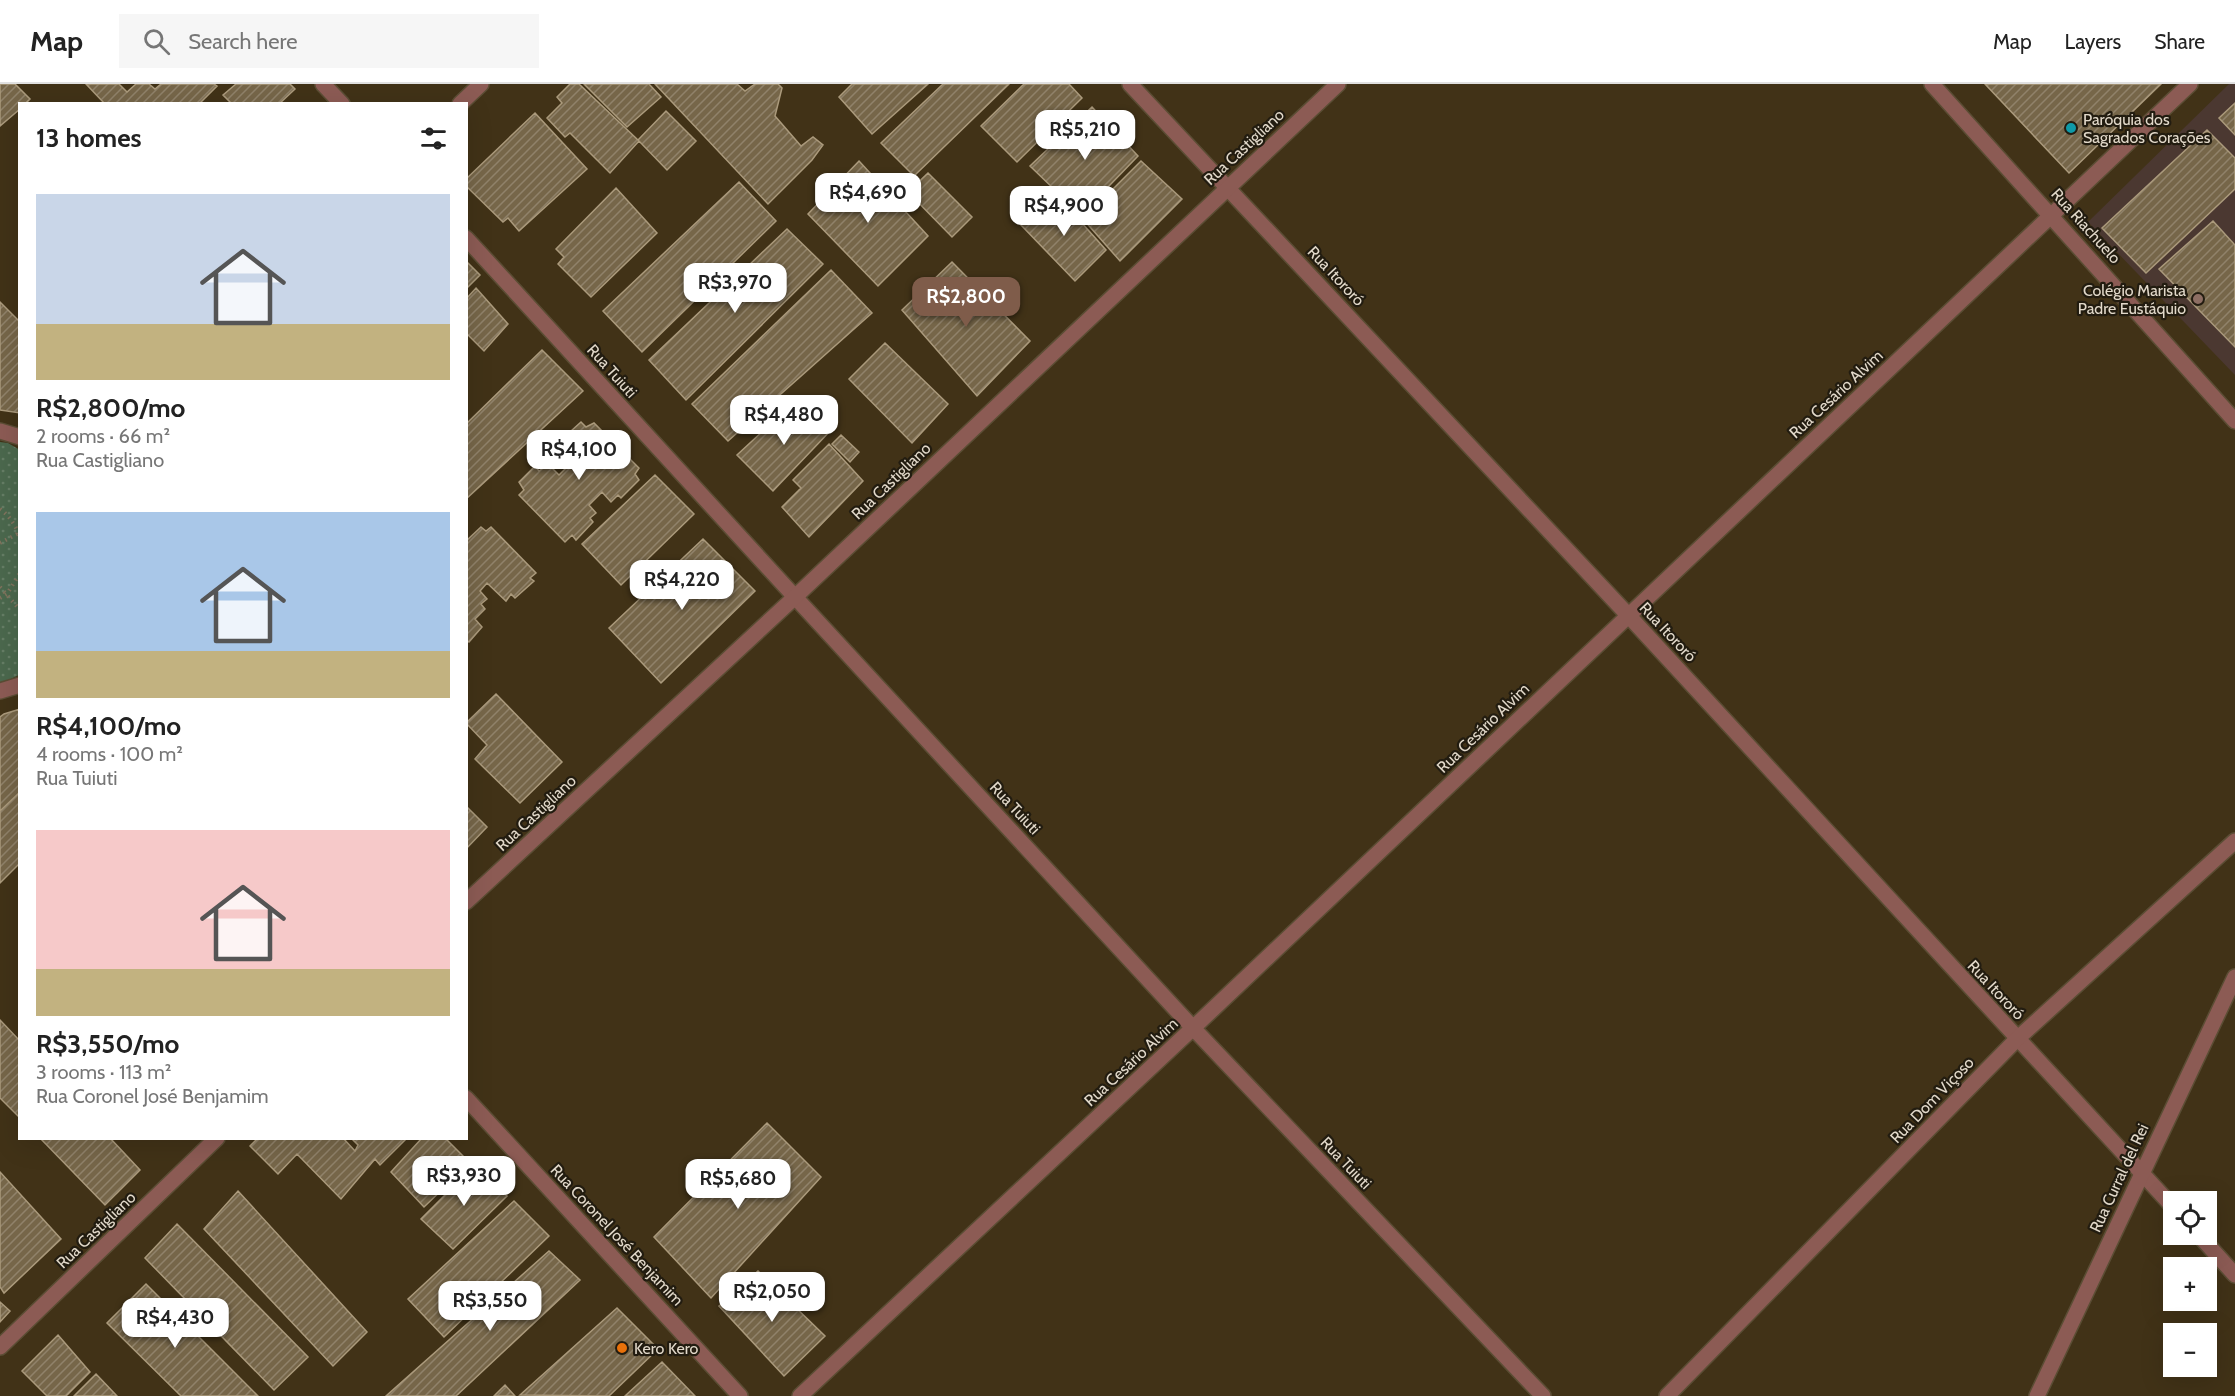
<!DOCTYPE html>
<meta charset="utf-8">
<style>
:root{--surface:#fff;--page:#f6f6f6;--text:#222;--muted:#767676;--line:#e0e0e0;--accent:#7f5c4a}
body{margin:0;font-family:Cabin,sans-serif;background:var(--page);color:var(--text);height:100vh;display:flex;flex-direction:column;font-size:22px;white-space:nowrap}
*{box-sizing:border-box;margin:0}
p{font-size:20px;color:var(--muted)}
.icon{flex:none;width:33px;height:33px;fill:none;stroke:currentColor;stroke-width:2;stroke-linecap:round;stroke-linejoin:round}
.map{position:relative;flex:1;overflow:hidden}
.details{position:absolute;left:18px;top:18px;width:450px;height:1038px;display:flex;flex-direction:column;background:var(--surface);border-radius:0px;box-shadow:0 6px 24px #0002}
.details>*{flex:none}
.fabs{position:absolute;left:2163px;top:1107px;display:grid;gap:12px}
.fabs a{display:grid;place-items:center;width:54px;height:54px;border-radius:0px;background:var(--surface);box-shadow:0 6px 24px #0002;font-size:30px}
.price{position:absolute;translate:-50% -51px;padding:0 14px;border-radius:12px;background:#fff;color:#222;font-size:20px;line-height:39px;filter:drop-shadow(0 2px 3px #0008)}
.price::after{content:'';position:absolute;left:50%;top:36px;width:18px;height:14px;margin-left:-9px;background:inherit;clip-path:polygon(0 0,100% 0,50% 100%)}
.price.active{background:var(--accent);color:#fff}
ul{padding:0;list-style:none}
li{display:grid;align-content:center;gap:12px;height:318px;padding:0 18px}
li span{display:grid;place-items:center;height:186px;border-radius:0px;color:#555}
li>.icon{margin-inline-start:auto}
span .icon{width:108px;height:108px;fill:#fffc;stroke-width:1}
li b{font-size:26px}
h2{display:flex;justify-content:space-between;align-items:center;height:72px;padding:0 18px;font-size:26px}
header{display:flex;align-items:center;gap:36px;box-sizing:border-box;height:84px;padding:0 30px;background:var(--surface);border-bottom:2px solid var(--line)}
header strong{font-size:28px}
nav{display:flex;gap:33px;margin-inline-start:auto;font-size:21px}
.search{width:420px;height:54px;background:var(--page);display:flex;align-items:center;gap:15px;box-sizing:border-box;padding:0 21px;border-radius:0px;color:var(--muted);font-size:22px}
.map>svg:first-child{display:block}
.education{fill:#4b3831}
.grass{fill:url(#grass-dots)}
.building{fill:url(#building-hatch);stroke:#ab9a7c;stroke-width:1.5}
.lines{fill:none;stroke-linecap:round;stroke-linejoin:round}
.minor-casing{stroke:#5b4d34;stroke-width:18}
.tertiary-casing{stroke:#5b4d34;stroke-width:18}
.path{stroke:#80735d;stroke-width:4;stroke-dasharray:1.5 4.5;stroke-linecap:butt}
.minor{stroke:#8c5b54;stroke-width:15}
.tertiary{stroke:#8c5b54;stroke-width:15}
.culture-dot{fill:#0f9aa8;stroke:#221c10;stroke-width:2}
.education-dot{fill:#8d6e63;stroke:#221c10;stroke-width:2}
.food-dot{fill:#e8710a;stroke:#221c10;stroke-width:2}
.labels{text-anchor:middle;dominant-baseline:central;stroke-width:4.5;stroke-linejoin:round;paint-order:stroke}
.poi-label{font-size:16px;fill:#e2d9ca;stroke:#221c10;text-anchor:start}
.street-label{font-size:16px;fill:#e2d9ca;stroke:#221c10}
</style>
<header>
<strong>Map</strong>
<div class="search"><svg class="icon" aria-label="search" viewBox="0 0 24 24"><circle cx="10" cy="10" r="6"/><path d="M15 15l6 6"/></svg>Search here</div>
<nav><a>Map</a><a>Layers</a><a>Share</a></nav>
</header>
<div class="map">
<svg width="2235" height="1312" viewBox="0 0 2235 1312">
<defs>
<pattern id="grass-dots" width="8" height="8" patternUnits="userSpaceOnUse" patternTransform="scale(1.5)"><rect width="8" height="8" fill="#4b684d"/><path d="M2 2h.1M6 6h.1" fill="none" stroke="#657d65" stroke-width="1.8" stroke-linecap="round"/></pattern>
<pattern id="building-hatch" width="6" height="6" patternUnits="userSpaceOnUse" patternTransform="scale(1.5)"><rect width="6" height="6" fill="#766649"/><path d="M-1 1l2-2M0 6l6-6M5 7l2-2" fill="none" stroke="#90826a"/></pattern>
</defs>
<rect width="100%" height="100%" fill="#413217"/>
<path class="education" d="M2229,0H2235V291L2088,138Z"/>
<path class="grass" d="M0,358L8,359L20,366L19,591L0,600Z"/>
<path class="building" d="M0,0H15L30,15L25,20H20V25L0,42Z
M86,0H119L127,8L136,0H149L155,5L161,0H214L217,2L199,20H105Z
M236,0H290L295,5L279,20H232L223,11Z
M570,0H579L638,56L666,27L696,57L667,86L639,57L610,89L570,49L565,53L547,34L562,19L557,13Z
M584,0H649L661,13L627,43Z
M655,0H737L745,7L755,0H778L782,4L775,32L801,62L813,53L823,61L812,76L768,120Z
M852,0H928L872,50L839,13Z
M943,0H1009L914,92L881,59Z
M1024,0H1069L1082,14L1017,78L981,42Z
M1985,0H2161L2069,89Z
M2235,19V51L2219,34Z
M1092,23L1138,72L1081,131L1030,82Z
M535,29L587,85L519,147L508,134L503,138L466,102V95Z
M2207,46L2235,74V105L2146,189L2102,144Z
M859,77L928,152L878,202L808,130Z
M1141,77L1182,115L1120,177L1083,135Z
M928,89L972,133L952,153L908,108Z
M739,98L776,137L642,268L603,227Z
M616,104L657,149L591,213L558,180L564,173L556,165Z
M1055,109L1106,166L1075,197L1021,141Z
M2213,137L2235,161V263L2159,185Z
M787,145L823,180L686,316L649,276Z
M466,177L480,191L466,205Z
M952,178L1030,257L977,312L902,226Z
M831,186L872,229L728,357L692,320Z
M476,204L508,240L484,267L466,249V215Z
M0,218L20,238V329L0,326Z
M885,259L948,320L912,359L849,295Z
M542,266L583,307L466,415V340Z
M791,321L806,335L816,329L832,345L773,407L737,371Z
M581,338L586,343L594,339L639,384L635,390L639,396L621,414L618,411L611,418L602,408L589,421L596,429L590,434L593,438L576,456L572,451L565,458L519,411L524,406L519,398L535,382L539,387L548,380L559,391L570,380L559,369L566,362L560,357Z
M841,351L859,368L850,378L832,360Z
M829,360L863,397L809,453L782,423L801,404L793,396Z
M655,391L694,430L621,501L582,460Z
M481,443L486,447L491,443L536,489L530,494L534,497L515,514L511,510L506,517L487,499L480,507L487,515L481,520L485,525L475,535L482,543L469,558L466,556V457Z
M703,455L755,507L661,599L609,544Z
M496,610L562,678L520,719L475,675L487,661L466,639Z
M20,625V708L0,727V633L4,630Z
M20,708V779L0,799V727Z
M466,722L487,743L466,765Z
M0,936L20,957V1034L0,1014Z
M767,1039L821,1093L711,1214L654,1153Z
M40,1054H110L140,1086L105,1121Z
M258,1054H343L355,1067L358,1061L351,1054H403L405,1056L380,1081L375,1075L341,1115L297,1070L278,1090L250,1062Z
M422,1054H445L470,1079L424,1123L391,1088Z
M474,1082L507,1112L453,1165L421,1135Z
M0,1088L61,1155L4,1209L0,1203Z
M238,1107L367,1248L333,1282L204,1145Z
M514,1117L549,1152L444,1253L408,1215Z
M177,1140L308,1273L274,1306L145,1174Z
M549,1167L580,1196L456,1312H386Z
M758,1187L825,1252L784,1292L719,1222Z
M146,1200L258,1312H181L107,1239Z
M0,1218L10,1227L0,1238Z
M617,1224L658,1265L609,1312L520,1311Z
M58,1251L90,1288L66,1312H47L22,1287Z
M662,1278L695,1312H625Z
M96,1290L117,1312H74Z
M505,1301L515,1312H494Z"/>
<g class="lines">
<g class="minor-casing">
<path id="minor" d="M323,0L342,20
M1130,0L1628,531L2174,1124
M1932,0L2235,337
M466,154L795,513L1193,944L1543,1312
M2198,1150L2235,1191
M800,1312L1193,944L2190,0"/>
</g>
<g class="tertiary-casing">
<path id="tertiary" d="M460,20L481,0
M0,347L20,353
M0,607L20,601
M466,818L795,513L1338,0
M466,1014L740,1312
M0,1263L217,1054
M1667,1312L2017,955L2235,757
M2037,1312L2235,893"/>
</g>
<path class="path" d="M0,425C9,431 16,442 20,453
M0,459L19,449
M0,503L20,526
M0,514L7,510L20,489"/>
<use href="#minor" class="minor"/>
<use href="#tertiary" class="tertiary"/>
</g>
<circle class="culture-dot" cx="2071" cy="44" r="6"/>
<circle class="education-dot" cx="2198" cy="215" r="6"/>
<circle class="food-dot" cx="622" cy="1264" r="6"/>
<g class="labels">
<g class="poi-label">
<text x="2083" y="35">Paróquia dos<tspan x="2083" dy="18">Sagrados Corações</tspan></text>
<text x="2186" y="206" text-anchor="end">Colégio Marista<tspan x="2186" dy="18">Padre Eustáquio</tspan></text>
<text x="634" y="1264">Kero Kero</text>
</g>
<g class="street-label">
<text transform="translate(1244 63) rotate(-43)">Rua Castigliano</text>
<text transform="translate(2086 142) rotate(48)">Rua Riachuelo</text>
<text transform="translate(1336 192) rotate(47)">Rua Itororó</text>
<text transform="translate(612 287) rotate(48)">Rua Tuiuti</text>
<text transform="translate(1836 310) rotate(-43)">Rua Cesário Alvim</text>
<text transform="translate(891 397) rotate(-44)">Rua Castigliano</text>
<text transform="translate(1668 548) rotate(47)">Rua Itororó</text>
<text transform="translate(1483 644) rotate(-44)">Rua Cesário Alvim</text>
<text transform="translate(1015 724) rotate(47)">Rua Tuiuti</text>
<text transform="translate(536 729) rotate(-43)">Rua Castigliano</text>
<text transform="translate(1996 906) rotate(47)">Rua Itororó</text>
<text transform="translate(1131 978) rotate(-43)">Rua Cesário Alvim</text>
<text transform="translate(1932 1016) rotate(-46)">Rua Dom Viçoso</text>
<text transform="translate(1346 1079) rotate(46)">Rua Tuiuti</text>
<text transform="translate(2119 1094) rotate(-65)">Rua Curral del Rei</text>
<text transform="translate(96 1146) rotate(-44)">Rua Castigliano</text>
<text transform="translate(617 1151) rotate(47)">Rua Coronel José Benjamim</text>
</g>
</g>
</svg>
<div class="fabs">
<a><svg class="icon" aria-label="locate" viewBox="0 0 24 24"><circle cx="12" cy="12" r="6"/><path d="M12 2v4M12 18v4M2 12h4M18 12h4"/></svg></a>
<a>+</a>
<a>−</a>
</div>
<b class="price" style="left:1085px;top:77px">R$5,210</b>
<b class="price" style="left:868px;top:140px">R$4,690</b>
<b class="price" style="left:1064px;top:153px">R$4,900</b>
<b class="price" style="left:735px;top:230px">R$3,970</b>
<b class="price active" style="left:966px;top:244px">R$2,800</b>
<b class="price" style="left:784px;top:362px">R$4,480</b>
<b class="price" style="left:579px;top:397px">R$4,100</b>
<b class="price" style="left:682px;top:527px">R$4,220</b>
<b class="price" style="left:464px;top:1123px">R$3,930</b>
<b class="price" style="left:738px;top:1126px">R$5,680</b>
<b class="price" style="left:772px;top:1239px">R$2,050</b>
<b class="price" style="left:490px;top:1248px">R$3,550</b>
<b class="price" style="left:175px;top:1265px">R$4,430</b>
<section class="details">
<h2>13 homes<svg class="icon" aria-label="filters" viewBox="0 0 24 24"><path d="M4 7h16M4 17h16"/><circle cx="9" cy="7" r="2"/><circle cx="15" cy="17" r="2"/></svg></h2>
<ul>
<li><span style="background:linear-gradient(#c9d6e8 70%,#c2b280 0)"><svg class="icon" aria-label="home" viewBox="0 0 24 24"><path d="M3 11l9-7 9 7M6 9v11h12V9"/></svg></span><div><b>R$2,800/mo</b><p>2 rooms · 66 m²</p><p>Rua Castigliano</p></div></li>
<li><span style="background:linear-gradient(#a9c7e8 75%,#c2b280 0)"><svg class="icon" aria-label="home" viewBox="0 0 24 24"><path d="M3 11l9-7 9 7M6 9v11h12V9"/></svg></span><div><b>R$4,100/mo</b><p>4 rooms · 100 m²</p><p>Rua Tuiuti</p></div></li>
<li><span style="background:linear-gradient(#f6c9c9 75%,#c2b280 0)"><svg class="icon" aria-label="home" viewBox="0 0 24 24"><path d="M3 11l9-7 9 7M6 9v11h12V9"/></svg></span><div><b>R$3,550/mo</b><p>3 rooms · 113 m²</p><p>Rua Coronel José Benjamim</p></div></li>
</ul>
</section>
</div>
